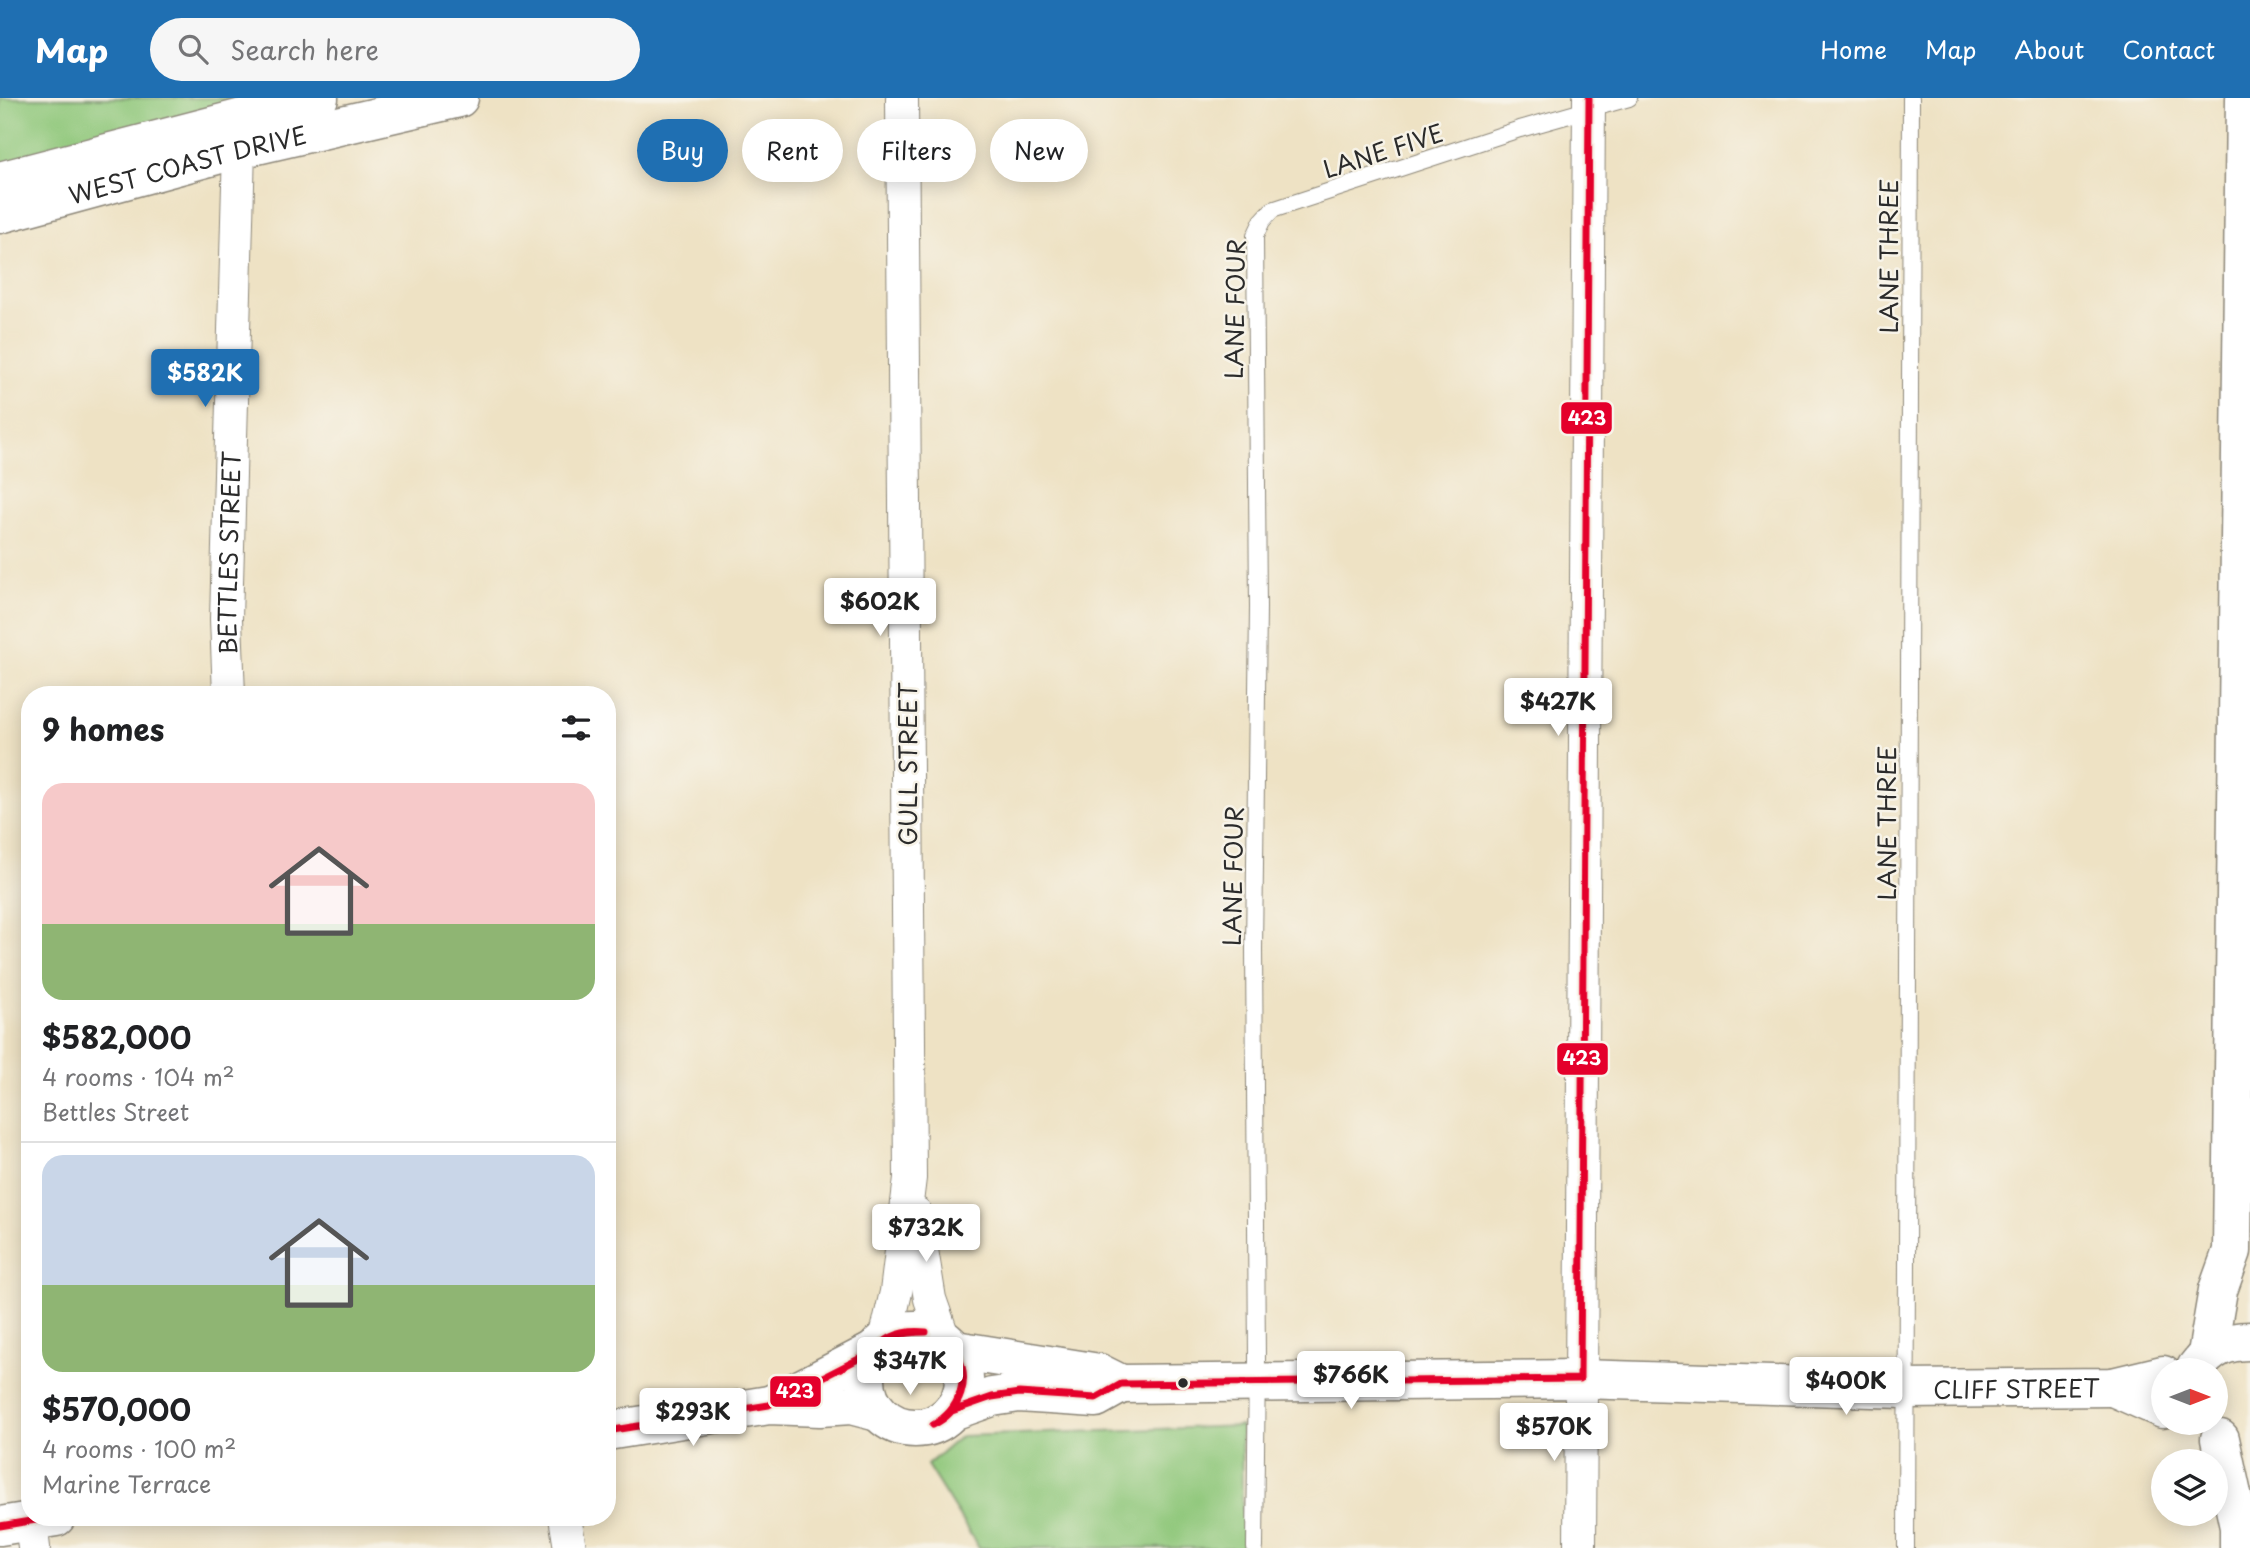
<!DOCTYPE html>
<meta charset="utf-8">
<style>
:root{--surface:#fff;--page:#f6f6f6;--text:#202124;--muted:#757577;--line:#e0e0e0;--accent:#1f6fb2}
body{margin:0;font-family:"Playpen Sans",sans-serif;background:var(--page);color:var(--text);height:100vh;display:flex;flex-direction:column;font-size:26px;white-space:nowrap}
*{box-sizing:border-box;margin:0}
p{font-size:23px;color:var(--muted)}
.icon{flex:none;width:38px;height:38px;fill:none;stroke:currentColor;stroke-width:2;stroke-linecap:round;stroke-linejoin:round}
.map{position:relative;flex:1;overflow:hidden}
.drawer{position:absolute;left:21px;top:588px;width:595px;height:840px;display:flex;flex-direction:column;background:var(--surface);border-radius:28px;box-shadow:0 4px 18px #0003}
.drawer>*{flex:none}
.guide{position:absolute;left:637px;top:21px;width:665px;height:63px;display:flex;gap:14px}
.needle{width:46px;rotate:90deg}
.tools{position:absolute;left:2151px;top:1260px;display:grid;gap:14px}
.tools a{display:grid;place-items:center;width:77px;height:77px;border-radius:50%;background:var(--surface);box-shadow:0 4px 18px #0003;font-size:35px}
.price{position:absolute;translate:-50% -60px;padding:0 16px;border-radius:7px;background:#fff;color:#222;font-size:23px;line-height:46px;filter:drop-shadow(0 2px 4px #0008)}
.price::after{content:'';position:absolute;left:50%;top:42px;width:21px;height:16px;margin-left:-10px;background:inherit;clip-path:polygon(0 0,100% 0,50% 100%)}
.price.current{background:var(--accent);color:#fff}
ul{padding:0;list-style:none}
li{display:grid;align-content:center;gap:14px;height:371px;padding:0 21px}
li+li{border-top:2px solid var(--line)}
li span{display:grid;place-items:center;height:217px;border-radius:21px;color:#555}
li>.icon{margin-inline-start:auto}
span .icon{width:126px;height:126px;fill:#fffc;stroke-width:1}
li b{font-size:30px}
h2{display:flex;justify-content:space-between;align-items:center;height:84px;padding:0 21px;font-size:30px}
.pill{padding:0 24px;border-radius:32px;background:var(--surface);box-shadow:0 4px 18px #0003;font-size:24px;line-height:63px}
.pill.current{background:var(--accent);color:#fff}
header{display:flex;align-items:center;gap:42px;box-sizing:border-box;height:98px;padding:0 35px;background:var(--accent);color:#fff}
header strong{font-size:33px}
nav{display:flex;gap:38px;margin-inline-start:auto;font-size:24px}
.search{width:490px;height:63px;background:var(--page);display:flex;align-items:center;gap:18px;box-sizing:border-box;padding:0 24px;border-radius:38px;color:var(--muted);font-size:26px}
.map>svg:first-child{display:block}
.green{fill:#8fc77a;stroke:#5d7952;stroke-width:2}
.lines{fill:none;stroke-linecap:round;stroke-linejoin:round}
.lane-casing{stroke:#8c8678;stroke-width:18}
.street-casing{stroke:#8c8678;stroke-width:34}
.secondary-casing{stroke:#8c8678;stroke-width:41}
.lane{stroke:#fff;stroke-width:16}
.street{stroke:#fff;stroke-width:32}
.secondary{stroke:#fff;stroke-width:38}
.bus-1-casing{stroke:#f7f3e8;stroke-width:12}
.bus-1{stroke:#e4002b;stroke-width:7}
.bus-dot{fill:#2b2b2b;stroke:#f7f3e8;stroke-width:2.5}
.labels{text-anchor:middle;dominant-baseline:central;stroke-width:5;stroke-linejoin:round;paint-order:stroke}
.street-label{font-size:24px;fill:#2b2b2b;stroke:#f7f3e8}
.line-badge{stroke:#f7f3e8;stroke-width:2.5}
.badge-label{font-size:19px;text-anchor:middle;font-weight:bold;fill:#fff}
</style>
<header>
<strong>Map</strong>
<div class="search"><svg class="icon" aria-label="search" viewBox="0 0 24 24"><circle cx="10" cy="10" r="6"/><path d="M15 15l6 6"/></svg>Search here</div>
<nav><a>Home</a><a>Map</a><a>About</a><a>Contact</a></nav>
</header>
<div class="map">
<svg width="2250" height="1450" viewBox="0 0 2250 1450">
<rect width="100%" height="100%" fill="#f7f3e8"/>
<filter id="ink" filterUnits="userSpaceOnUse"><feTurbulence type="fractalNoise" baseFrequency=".0143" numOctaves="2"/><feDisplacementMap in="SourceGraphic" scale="14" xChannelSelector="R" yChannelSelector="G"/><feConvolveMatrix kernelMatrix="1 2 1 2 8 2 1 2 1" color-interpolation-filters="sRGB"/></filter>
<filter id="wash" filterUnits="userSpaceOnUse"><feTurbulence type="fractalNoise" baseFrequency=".00686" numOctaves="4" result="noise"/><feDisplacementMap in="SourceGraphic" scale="28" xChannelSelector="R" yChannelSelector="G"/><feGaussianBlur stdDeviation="1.57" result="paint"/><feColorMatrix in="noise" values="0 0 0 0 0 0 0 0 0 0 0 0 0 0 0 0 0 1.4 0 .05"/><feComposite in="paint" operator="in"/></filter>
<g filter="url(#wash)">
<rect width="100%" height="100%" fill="#eee2c4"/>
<path class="green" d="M0,0H289L0,82Z
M1241,1328L1243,1450H979L927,1367L961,1338Z"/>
</g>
<g filter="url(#ink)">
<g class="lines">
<g class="lane-casing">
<path id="lane" d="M1255,1450L1257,1261L1254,852L1258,509L1255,138L1262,123L1272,112L1520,31L1629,0
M1906,1450L1911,0"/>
</g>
<g class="street-casing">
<g id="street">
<path id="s1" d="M229,597L226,521L239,51L236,29"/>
<path d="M916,1115L930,1201L944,1241"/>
<path d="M885,1242L896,1194L910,1080L902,0"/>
<path d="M565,1419L570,1450"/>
<path d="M31,1423L34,1450"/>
<path d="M1580,1450L1589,0"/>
</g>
</g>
<g class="secondary-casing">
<g id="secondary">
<path d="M0,83L319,0"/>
<path id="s2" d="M0,116L239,51L459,0"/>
<circle cx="915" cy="1281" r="49"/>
<path id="s3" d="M955,1252L1099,1275L1121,1286L1580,1281L1905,1291L2113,1289L2163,1277"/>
<path d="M2207,1256L2218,1192L2232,1153L2245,0"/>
<path d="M2196,1270C2210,1250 2226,1243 2250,1243"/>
<path d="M2113,1289L2163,1311"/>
<path d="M774,1305L874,1253"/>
<path d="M952,1313L992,1299L1019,1295L1096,1300L1121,1286"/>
<path d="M607,1333L769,1307L820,1309L851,1307L878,1314"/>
<path d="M2220,1341L2239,1429V1450"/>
<path d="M0,1428L56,1419"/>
</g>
</g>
<use href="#lane" class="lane"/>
<use href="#street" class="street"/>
<use href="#secondary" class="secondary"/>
<g class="bus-1-casing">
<path id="bus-1" d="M874,1255C886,1237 905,1232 926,1234
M874,1255C891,1237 901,1234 926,1234
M1580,1281L1589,0
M952,1313L992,1299L1019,1295L1096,1300L1121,1286L1580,1281
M933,1327C961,1310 969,1283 956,1254
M933,1327C961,1314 972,1281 956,1254
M607,1333L769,1307L874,1253
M0,1428L54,1419"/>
</g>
<use href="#bus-1" class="bus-1"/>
</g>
</g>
<circle class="bus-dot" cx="1183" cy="1285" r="6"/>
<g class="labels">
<g class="street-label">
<text transform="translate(1383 52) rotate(-18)">LANE FIVE</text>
<text stroke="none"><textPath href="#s2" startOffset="194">WEST COAST DRIVE</textPath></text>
<text transform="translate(1888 158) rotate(-90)">LANE THREE</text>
<text transform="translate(1234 211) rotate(-89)">LANE FOUR</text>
<text stroke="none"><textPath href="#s1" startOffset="142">BETTLES STREET</textPath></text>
<text transform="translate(907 666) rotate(-90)">GULL STREET</text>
<text transform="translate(1886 725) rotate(-90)">LANE THREE</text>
<text transform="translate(1232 778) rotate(-89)">LANE FOUR</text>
<text stroke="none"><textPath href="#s3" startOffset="1066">CLIFF STREET</textPath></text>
</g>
</g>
<g class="line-badge">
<rect x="1560" y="303" width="53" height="34" rx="7" fill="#e4002b"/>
<rect x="1556" y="944" width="53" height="34" rx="7" fill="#e4002b"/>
<rect x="769" y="1277" width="53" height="33" rx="7" fill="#e4002b"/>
</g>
<g class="badge-label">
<text x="1587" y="327">423</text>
<text x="1582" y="967">423</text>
<text x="795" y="1300">423</text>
</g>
</svg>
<div class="tools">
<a><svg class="needle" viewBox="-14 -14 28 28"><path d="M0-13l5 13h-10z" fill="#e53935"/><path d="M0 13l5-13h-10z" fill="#757577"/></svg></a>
<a><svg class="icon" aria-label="layers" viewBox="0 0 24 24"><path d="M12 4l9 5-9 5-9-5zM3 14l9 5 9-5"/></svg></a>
</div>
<b class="price current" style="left:205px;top:311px">$582K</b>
<b class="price" style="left:880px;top:540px">$602K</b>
<b class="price" style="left:1558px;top:640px">$427K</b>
<b class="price" style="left:926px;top:1166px">$732K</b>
<b class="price" style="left:910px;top:1299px">$347K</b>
<b class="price" style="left:1351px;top:1313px">$766K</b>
<b class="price" style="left:1846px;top:1319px">$400K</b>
<b class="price" style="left:693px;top:1350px">$293K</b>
<b class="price" style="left:1554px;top:1365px">$570K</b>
<div class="guide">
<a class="pill current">Buy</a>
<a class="pill">Rent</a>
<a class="pill">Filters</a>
<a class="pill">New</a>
</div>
<section class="drawer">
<h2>9 homes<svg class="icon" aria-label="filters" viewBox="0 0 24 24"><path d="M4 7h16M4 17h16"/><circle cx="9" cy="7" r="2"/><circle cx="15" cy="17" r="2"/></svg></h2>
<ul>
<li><span style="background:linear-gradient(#f6c9c9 65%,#8fb573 0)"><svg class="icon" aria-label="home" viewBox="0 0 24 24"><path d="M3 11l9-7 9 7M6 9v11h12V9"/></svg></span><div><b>$582,000</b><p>4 rooms · 104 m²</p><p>Bettles Street</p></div></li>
<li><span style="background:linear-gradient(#c9d6e8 60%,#8fb573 0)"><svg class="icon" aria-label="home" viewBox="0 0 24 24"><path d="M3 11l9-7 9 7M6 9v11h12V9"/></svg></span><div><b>$570,000</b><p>4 rooms · 100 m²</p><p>Marine Terrace</p></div></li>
</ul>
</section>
</div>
